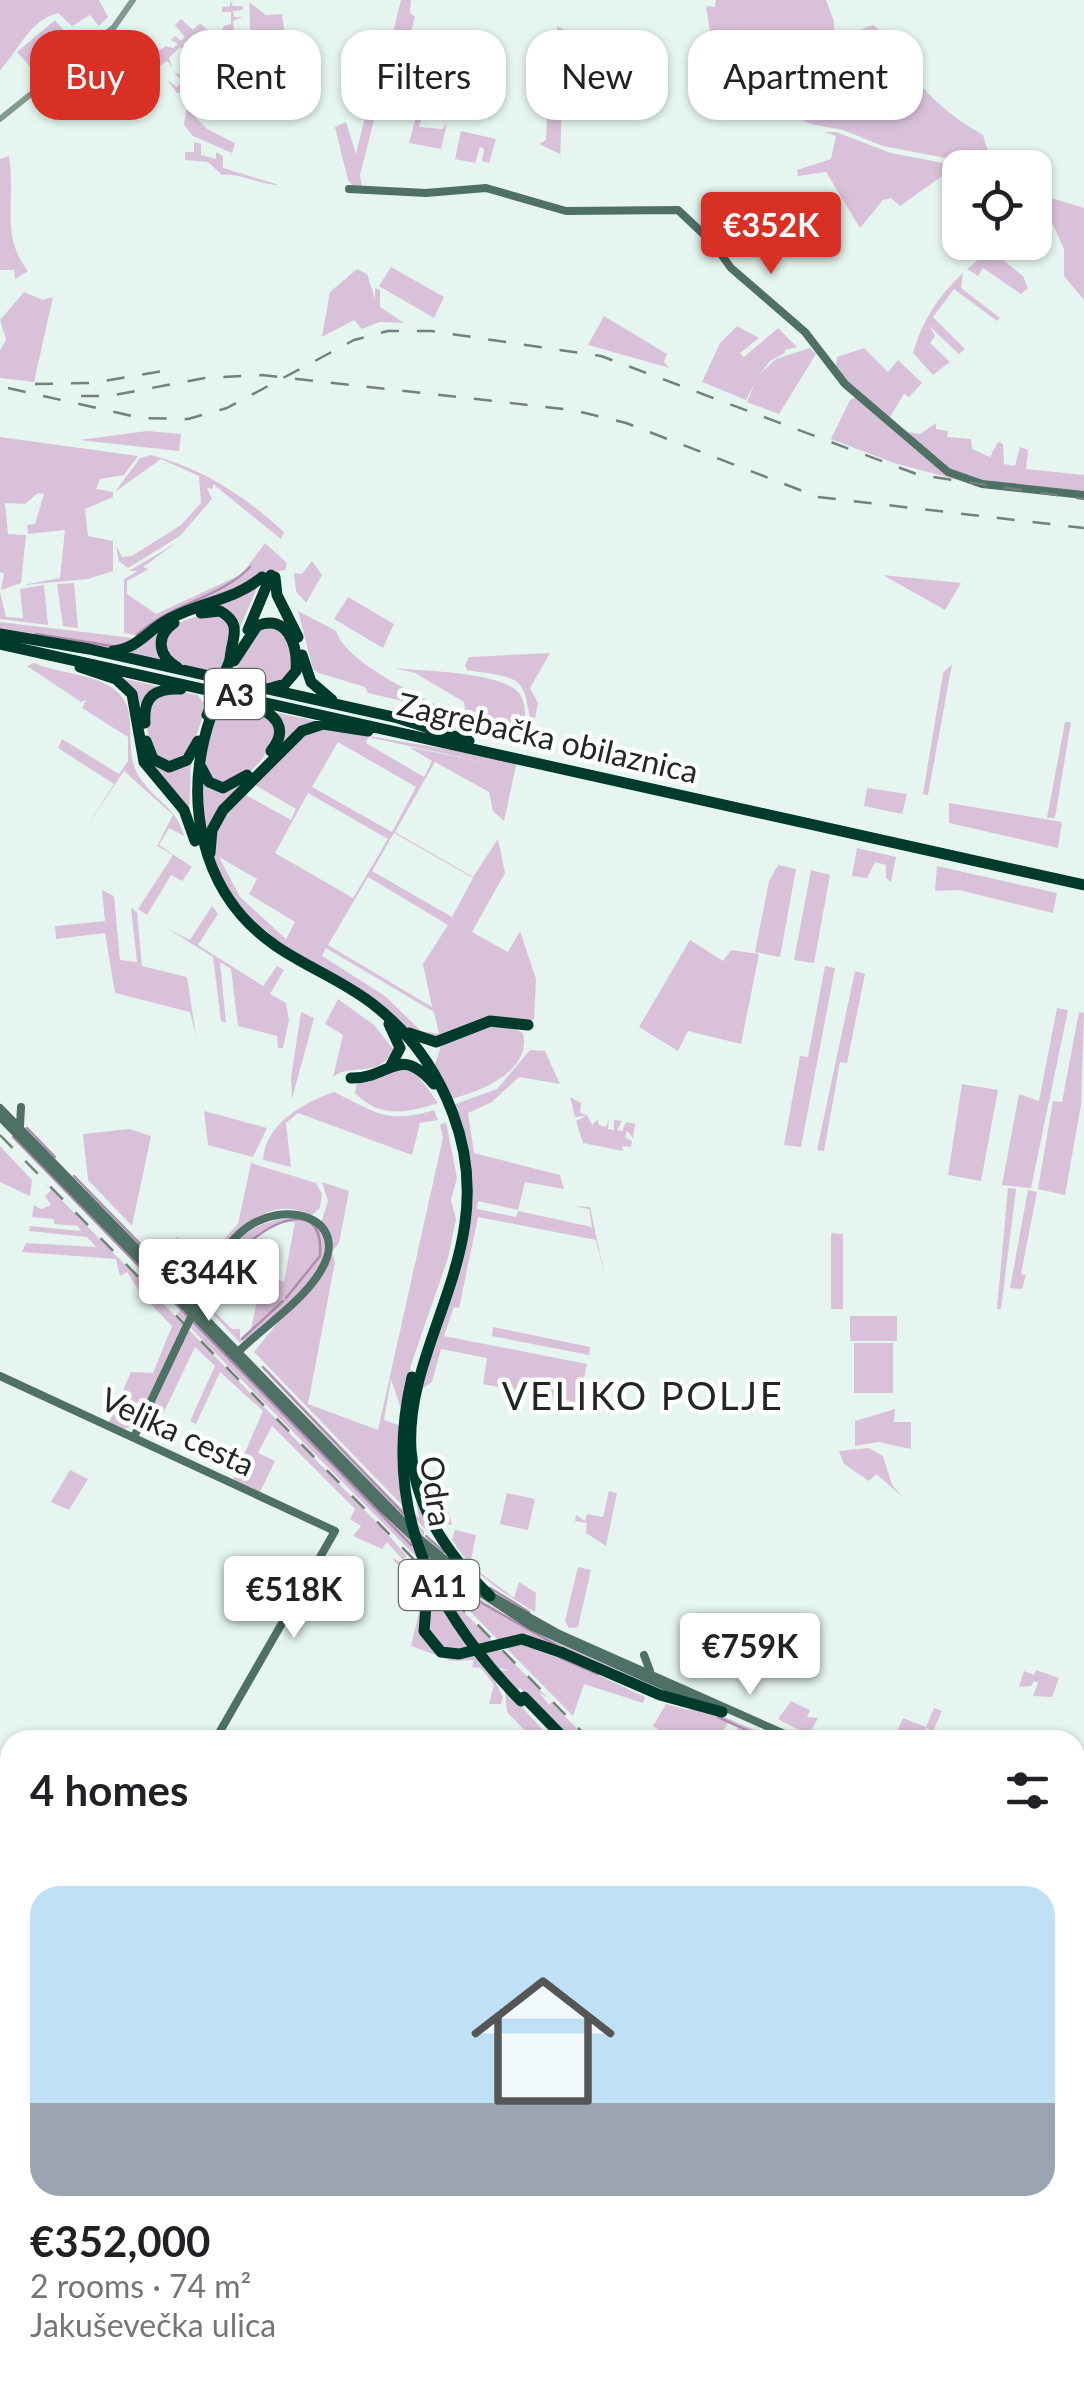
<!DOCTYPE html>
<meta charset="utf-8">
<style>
:root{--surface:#fff;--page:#f6f6f6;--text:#202124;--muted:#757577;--line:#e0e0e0;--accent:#d93025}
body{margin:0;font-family:Lato,sans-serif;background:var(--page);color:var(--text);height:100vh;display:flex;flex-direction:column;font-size:38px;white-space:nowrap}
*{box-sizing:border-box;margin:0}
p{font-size:32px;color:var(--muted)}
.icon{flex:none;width:55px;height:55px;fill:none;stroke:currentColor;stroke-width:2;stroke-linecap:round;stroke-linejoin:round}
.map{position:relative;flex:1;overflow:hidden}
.side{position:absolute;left:0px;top:1730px;width:1085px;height:670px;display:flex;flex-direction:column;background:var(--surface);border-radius:30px 30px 0 0;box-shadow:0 2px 8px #0004}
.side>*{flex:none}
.top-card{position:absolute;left:30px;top:30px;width:1025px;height:90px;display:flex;gap:20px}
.controls{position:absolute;left:942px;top:150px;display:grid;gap:20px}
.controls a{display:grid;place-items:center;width:110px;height:110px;border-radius:20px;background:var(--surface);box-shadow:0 2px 8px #0004;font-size:50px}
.price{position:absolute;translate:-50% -85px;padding:0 22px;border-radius:10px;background:#fff;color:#222;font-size:32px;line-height:65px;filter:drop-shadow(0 2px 5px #0008)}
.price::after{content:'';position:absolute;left:50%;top:60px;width:30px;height:22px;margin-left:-15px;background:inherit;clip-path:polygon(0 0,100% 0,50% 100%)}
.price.active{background:var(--accent);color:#fff}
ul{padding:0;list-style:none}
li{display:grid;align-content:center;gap:20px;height:530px;padding:0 30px}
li+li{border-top:2px solid var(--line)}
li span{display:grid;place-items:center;height:310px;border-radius:30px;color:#555}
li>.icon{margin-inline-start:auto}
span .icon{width:180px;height:180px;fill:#fffc;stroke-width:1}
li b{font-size:42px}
h2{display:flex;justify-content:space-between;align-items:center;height:120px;padding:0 30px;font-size:42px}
.chip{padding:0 35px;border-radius:30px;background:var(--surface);box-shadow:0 2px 8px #0004;font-size:35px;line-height:90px}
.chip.active{background:var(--accent);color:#fff}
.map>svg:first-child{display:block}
.green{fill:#d9c2d9;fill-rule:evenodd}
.water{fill:#af8daf}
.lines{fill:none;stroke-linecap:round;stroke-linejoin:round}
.stream{stroke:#af8daf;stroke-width:2.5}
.tertiary{stroke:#839a91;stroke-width:6}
.secondary{stroke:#4f7064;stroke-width:8}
.motorway{stroke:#003a2b;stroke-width:11}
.rail{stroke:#757f7b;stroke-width:2.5;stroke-dasharray:18 18;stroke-linecap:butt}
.secondary-bridge{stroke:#4f7064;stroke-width:8}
.motorway-bridge{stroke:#003a2b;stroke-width:11}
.labels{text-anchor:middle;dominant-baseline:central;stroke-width:9;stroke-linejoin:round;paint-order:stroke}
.shield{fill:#fcfffe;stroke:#636866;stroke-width:2.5}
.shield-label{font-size:30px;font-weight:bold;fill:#222725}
.street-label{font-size:32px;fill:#222725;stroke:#fcfffe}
.quarter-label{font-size:38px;letter-spacing:2.5px;fill:#222725;stroke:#fcfffe}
</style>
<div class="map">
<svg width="1084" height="2400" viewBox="0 0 1084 2400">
<rect width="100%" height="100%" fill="#e6f5ef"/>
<path class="green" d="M0,0H99L108,17L99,26L90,15L72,26L58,13C29,20 18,52 0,70Z
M230,0L233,6H243V10L233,11L234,17H243L233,21L234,30L242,34L232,30L228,35L233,44L242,43L236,52L229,46L206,70L213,77L209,81L202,74L185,93H177L167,80L177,87L182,81L174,73L185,76L206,57L200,47L208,53L223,39L220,35L224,26L231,24V12H222V7L230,6Z
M401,0H411L410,13L415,17L409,39L402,38L392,82L384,81L360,175L362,186L354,187L348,180L335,127L346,122L356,154L374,81L356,76L381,81Z
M716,0H826L834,21V45L808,69C835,56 851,30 873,25C891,38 899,56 912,74C930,99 956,120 983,135L989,155L977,164L883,146L843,130L811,124L781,110L744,114C716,82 713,48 706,6L715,7Z
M249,2L266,15L282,14L290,74L274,73L276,58L243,52L251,43Z
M181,19L193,30L200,23L209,31L194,46L188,40L183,44L188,53L180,47L169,58L172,67L167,61L160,66L151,55L166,46L173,48L178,44L171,40L175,36L181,41L185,37L175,25Z
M55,20L77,46L40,78L17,52Z
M557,26L565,30L562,94L576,91V99H562L560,165V154L539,144L546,140L549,68L528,66L529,61L542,64L543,57L553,65L550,84H556Z
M122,41L138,60L127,56L117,66L123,73L118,78L109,70L94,84L97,94L80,74L83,72L91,80C106,68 114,55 122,41Z
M423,89L430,92L419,127L442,129L447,123L441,149L409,143Z
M194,104L191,113L207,129L235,143L232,153L193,136L184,125L186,111Z
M461,131L496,139L489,163L482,161L484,149L480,147L475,163L455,159Z
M824,132H836L891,153L943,163L949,171L900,206L891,198L883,200L860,228L826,172L798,176L797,170L831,159L836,136Z
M194,142L201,144V155L216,159V152L223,156V168L279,185C258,184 237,172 222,175L208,162L185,160V152H194Z
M9,156C16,200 0,236 28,271L15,279L14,270H0V159Z
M1035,193L1084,208V300L1064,276V249L1044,205L1035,206Z
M990,250L1023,276L1028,288L1021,294L983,268L978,276L967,269Z
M391,267L444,297L434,318L379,286Z
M357,269L367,274L375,299V288L380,290V307L404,323L379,322L362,329L354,320L322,337L330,292Z
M963,273L961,288L1000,318L997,321L954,289L933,317L965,349L959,354L929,326L935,336L930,343L950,362L933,375L913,353C922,321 939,295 963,273Z
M24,292L43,300L53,297L34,382L0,378V350L6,340L0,320Z
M604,316L667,354L664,362L670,368L588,345Z
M737,326L759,338L740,353L744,357L778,328L797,347L785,350V353L770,361L760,374L776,359L810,348L816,354L779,414L747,402L756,381L746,400L702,382L720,343Z
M864,348L888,372L898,360L922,383L909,397L904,394L888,420L835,371L837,357Z
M857,397L942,470L977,485L894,463L831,439L850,400Z
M936,423V429L948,431L947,437L971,439L972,449L990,457L998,442L1003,444L1004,464L1015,466L1020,447L1028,450L1026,469L1084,475V494L999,485L955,474L901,431L920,434Z
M147,431L181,434L179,451L79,440Z
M0,437L138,456L124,475L100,479L96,489L113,492V497L85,509L88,536L113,541V571L88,579L23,585L60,578L65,530L28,534L27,525L35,524L44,494L38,493L25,504L5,503L8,534L26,535L21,583L1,590L4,574L0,572Z
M151,455C204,469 243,495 284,532L281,539L213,484V489L207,488L212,499L180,536L128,568L119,561L116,546L122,557L132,556L181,525L201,503L199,476L161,459L115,492L140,458Z
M176,543L143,567L149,569L127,581V594L156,614L242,574L265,543L287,563L285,570L259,575L135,643L114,649L0,630V622L133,638L135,635L124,633V579L138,571H129Z
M312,561L322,575L306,603L296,591L294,573L302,574Z
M883,575L961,583L945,610Z
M260,581L238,632L235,622L207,609L165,627L164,661L122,652L160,627Z
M74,583L78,628L63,626L57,584Z
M44,585L48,625L0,619V592L6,617L23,618L20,589Z
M348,597L394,624L383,648L334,619Z
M298,611L336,631C347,664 418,694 449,712L368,693L365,687L319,673L313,669Z
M208,612L224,615L234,635L219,675L179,666L162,646L176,624Z
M256,628H282L295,664L277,686L232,678Z
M550,653L530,688L538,703L532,732C523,676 527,679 467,670L465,665L469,657Z
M34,663C69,678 129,672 130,722C131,740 129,759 138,775C153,800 177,807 184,836L169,828L159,845L192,867L182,881L171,875L147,915L138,909L173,855L157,846L173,815L124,771L86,828L114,784L58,748L62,739L119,774L128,761V737L82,708L86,700L81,702L27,666Z
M952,664L928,795L923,794L943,673Z
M394,668C421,671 503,672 519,693C527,704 525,719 524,732L466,717L464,702L415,673Z
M116,677L162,687L144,705C141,732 150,797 191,759L189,816L150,770L136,699Z
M178,691L198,695L202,702L209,698L191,751L170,766L149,748L146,715L154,695Z
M223,701L260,709L277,722C272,755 250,782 215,784L203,770L211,728Z
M391,707L521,737L520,743L429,724Z
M273,712L321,722L302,728L210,833L203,825L204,779L213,787L251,774L279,745Z
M1065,722H1071L1055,818H1047Z
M315,727L517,761L504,821L493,811L489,792L435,762L395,832L473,877L498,839L505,873L472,932L508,952L520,931L536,979L534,1019L526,1025C487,1017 452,1048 414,1034C394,1027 374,1008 357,996C318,970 196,896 213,839C227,793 281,759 315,727ZM368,737L487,763L409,747L432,761L424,777L366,743ZM338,742L416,787L392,832L312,787ZM255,785L296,809L291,820L246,795ZM308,793L388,839L353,898L275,853ZM394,833L473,878L452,917L372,871ZM219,857L257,879L249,894L295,922L286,939L240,897ZM368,877L448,925L423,964L432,1007L328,945ZM326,948L434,1012L439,1034L421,1031L385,996L322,956Z
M867,788L907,794L902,814L864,806Z
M949,803L1062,822L1058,848L949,823Z
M857,848L896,857L891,882L886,878V865L875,862L867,878L852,876Z
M778,865L796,869L780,957L755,952L769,881Z
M937,866L1057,893L1053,913L959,890L935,891Z
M811,870L830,875L814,963L794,960Z
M102,890L114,896L120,960L137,962L131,908L137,912L142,966L187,977L196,1036L190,1012L115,993L105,933L56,939L55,926L105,921Z
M212,906L218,914L198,945L263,986L277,966L284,970L270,994L286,1003L289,1020L283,1048H278L277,1036L238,1026L231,969L220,962L226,1023L221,1021L213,957L168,929L190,940Z
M690,940L723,961L731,950L759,954L741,1044L688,1031L678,1051L639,1027Z
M825,966L835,968L801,1147L784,1145L800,1056L808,1057Z
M855,971L865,974L847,1063L840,1062L824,1151L817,1150Z
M338,999L374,1025L394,1050C377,1080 351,1062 333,1077L343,1035L325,1024Z
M1057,1008L1068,1010L1031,1188L1002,1185L1019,1094L1039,1101Z
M301,1012L314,1018L292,1099L291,1078Z
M1079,1012L1084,1013L1081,1105L1065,1195L1038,1189L1053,1101L1062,1102Z
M506,1025L523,1033C532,1072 480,1091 451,1099L435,1064L441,1046L475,1028Z
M530,1050L545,1051L560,1084L519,1077L492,1102L468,1113L474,1153L560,1175L564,1189L525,1182L518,1210L478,1201L477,1209L516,1217L518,1211L592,1227L589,1209L573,1206L590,1207L605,1277L596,1240L478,1217L459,1308L454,1307L444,1336L587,1364L579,1403L483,1384L487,1358L441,1349L432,1382L418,1392L468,1221L453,1105L497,1089Z
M410,1065L438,1103C407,1113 381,1119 355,1093L357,1083Z
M962,1084L998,1090L981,1181L948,1175Z
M334,1092C374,1111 386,1125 434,1110L438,1120L420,1123L412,1155L298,1113L286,1123L291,1167L263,1160C265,1124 304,1102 334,1092Z
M570,1097L581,1103L580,1113L587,1115L592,1125L598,1119L599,1125L606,1127L609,1119L608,1129L614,1130V1120L622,1121L617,1130L622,1131L626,1122L635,1124L633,1138L627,1131L625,1137L632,1141L631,1147L622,1146L623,1151L583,1143L576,1121L586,1116L575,1117Z
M204,1111L267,1128L253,1157L208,1145Z
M446,1122L457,1178L451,1200L456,1219L448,1258L411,1365L402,1412L391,1379L384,1420L401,1426L403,1503L419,1518L416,1500L426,1501L438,1526L442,1525L446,1506L452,1524L427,1531L254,1352L333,1254L335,1262L308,1404L378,1430L443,1138L440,1125Z
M130,1129L151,1136L132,1226L88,1180L83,1134Z
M0,1146L32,1180L30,1196L0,1182Z
M251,1163L316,1183L322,1194L320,1208L312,1215C251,1188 224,1256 203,1299C214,1280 223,1254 239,1239C268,1211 342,1205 321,1262C311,1291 265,1327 240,1343L194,1293L196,1287L192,1289L169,1266L176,1237L212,1252L238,1224ZM295,1222L284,1282L235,1263C246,1239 267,1222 295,1222ZM233,1264L262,1276L251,1329L240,1339V1329H232L212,1309Z
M41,1179L184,1325L136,1426L123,1429L109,1422L131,1372L153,1373L172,1326L142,1295L127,1272L120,1276L116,1259L22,1252L26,1243L96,1247L87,1237L29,1231L30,1226L81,1231L78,1226L54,1224V1219L32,1217L34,1205L41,1209L51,1205L45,1196L51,1190Z
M322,1182L349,1191L339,1243L332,1251L321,1223L328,1201Z
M1008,1188L1016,1189L1001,1309H997Z
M1028,1190L1037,1192L1021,1274L1026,1275L1022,1289L1010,1288Z
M831,1233L843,1234V1309H831Z
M183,1306L262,1393L273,1399L453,1581L454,1587L457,1585L535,1633L450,1576L524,1624L661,1688L649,1683L646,1687L537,1639L534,1645L645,1697L643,1703L584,1684L573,1716L177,1314Z
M850,1316H897V1341H850Z
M493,1327L590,1347L589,1355L492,1336Z
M189,1330L383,1529L407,1556L403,1560L387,1542L382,1549L353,1536L361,1526L350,1519L355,1509L272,1426L258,1453L275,1461L260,1492L233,1480L263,1411L220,1372L196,1424L190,1421L215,1366L195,1347L163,1414L156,1411L152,1420L148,1418Z
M854,1343H893V1393H854Z
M251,1357L424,1531V1535L421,1536Z
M895,1409L894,1422H911V1449L878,1442L855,1446V1421Z
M869,1448L883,1456L892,1485L903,1497L876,1474L869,1481L844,1464L839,1451Z
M70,1470L88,1479L69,1510L51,1502Z
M609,1491L617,1493L606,1546L586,1533L587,1523L575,1521L576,1515L585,1521L587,1514L603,1517Z
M507,1493L535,1499L528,1530L500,1524Z
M455,1530L476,1535L470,1565L514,1598L519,1582L536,1593L535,1612C502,1592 471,1574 452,1539Z
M392,1558L415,1569L425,1584L431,1578L548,1698L539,1692L549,1705L551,1702L588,1740H572L520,1688L512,1696L552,1740H534L507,1712L505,1692L495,1680L501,1670L510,1671L500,1668L493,1677L503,1697L501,1704H489L494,1685L481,1668L472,1667L474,1660L452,1661L411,1646L423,1595Z
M578,1567L591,1570L578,1627L569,1628L565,1621Z
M1036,1670L1059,1678L1052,1697L1033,1696L1038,1683L1034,1681L1031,1686L1019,1687L1024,1671L1034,1675Z
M791,1701L810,1710L807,1717L818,1718L812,1729L821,1734L818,1740L778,1719Z
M666,1704L688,1710L701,1707L779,1740H732L739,1725L729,1721L718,1740H675L653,1726Z
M934,1708L942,1711L933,1731L926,1728L920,1740H893L903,1718L926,1727Z
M8,2321L10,2390H36L0,2400V2347Z"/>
<path class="water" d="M1075,2299L1084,2309V2400H986L994,2390H1075Z"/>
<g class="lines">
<path class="stream" d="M663,73V78
M36,634L112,646
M137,635C170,604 222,597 250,567
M27,1128L55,1157
M13,1137L411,1545
M74,1176L196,1301
M232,1262C252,1230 325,1187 320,1256L286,1298
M242,1339L283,1301
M263,1367L404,1514
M426,1536L444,1552
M490,1588L529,1612
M475,1599L556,1645
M561,1658L598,1674
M718,1717L768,1740
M1075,1875L1084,1878"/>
<path class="tertiary" d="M0,119L114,27L133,0
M0,1765H10
M426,2390L446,2400
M248,2400L250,2390"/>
<path class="secondary" d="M349,189L426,193L486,188L566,211L678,210L713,243L731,268L805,332L845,384L948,472L982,484L1084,495
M0,1108L420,1539L477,1586
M0,1117L382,1508L455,1576L531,1626L695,1700
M20,1126L21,1107
M203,1292C213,1271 222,1249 240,1233C282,1195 354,1218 320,1272C300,1304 263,1327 237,1353
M0,1376L335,1531L215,1740
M134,1437L180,1340
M488,1594L559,1634L798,1740
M644,1655L650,1671
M1075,1832L1084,1802
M1075,1855L1082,1864
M1075,1867L1084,1870
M0,2336L10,2307
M563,2400L573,2390"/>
<path class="motorway" d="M275,577L277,595L298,637
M201,613L220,611C244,624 231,639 230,660
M174,623C155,636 158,656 177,667
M248,630L271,575
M0,634L89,649L398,718L469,741
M0,644L1084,885
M113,651C137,649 147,631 167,620C197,603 236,600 262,577
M302,655L311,682L332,700
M234,661L257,626C288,613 298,646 296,671L285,684L271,688
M80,667L116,679L132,694L144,762L184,810L195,841
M251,705C275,713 290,728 271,751
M211,716C182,800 200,894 276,946C308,968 344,981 374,1005C410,1033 437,1071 453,1114C524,1301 298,1410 490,1596
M145,723C143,696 155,688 181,689
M146,741L153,759L169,767L187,760L198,741
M201,767L209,782L223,788L247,775
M210,853L212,830L223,810L302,731L323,724L368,731
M389,1024L400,1048L390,1067
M409,1033L436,1042L490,1021L528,1025
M351,1078C391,1079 398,1043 434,1084
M563,1653L660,1695L722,1712
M524,1697L566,1740
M1075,2259L1084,2268"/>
<path class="rail" d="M35,384L92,383L169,370
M8,388L141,418L188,419L227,408L354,340L388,331H431L601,356L919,475L1084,499
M81,396H109L205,378L262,375L573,410L626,423L818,497L1084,528
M0,1135L590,1740
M1075,2238L1084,2247"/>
<path class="secondary-bridge" d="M180,1340L203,1292"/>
<path class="motorway-bridge" d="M207,715L230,660
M412,1377C381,1509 431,1608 521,1701
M428,1581L424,1631L441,1652L459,1654L522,1639L563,1653"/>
</g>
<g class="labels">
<g class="shield">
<rect x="205" y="669" width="60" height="50" rx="8"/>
<rect x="399" y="1560" width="80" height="50" rx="8"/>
</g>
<g class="shield-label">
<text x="235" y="694">A3</text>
<text x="439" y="1585">A11</text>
</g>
<g class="street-label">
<text transform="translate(548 737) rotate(13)">Zagrebačka obilaznica</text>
<text transform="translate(178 1431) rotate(25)">Velika cesta</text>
<text transform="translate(437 1491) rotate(82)">Odra</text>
</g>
<g class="quarter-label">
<text x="643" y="1395">VELIKO POLJE</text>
</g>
</g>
</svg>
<div class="controls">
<a><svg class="icon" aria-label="locate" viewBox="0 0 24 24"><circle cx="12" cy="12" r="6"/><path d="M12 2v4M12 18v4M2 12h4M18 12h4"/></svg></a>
</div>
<b class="price active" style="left:771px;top:277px">€352K</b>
<b class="price" style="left:209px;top:1324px">€344K</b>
<b class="price" style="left:294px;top:1641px">€518K</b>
<b class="price" style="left:750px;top:1698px">€759K</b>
<div class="top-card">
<a class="chip active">Buy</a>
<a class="chip">Rent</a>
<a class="chip">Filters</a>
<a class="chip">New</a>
<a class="chip">Apartment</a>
</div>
<section class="side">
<h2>4 homes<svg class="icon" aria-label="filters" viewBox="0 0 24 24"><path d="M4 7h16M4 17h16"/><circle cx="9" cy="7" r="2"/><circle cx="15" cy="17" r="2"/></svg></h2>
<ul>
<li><span style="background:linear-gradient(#bfe0f5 70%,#9aa5b1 0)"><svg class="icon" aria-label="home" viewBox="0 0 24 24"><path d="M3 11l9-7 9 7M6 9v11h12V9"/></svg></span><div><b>€352,000</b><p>2 rooms · 74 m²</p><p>Jakuševečka ulica</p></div></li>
</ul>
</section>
</div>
